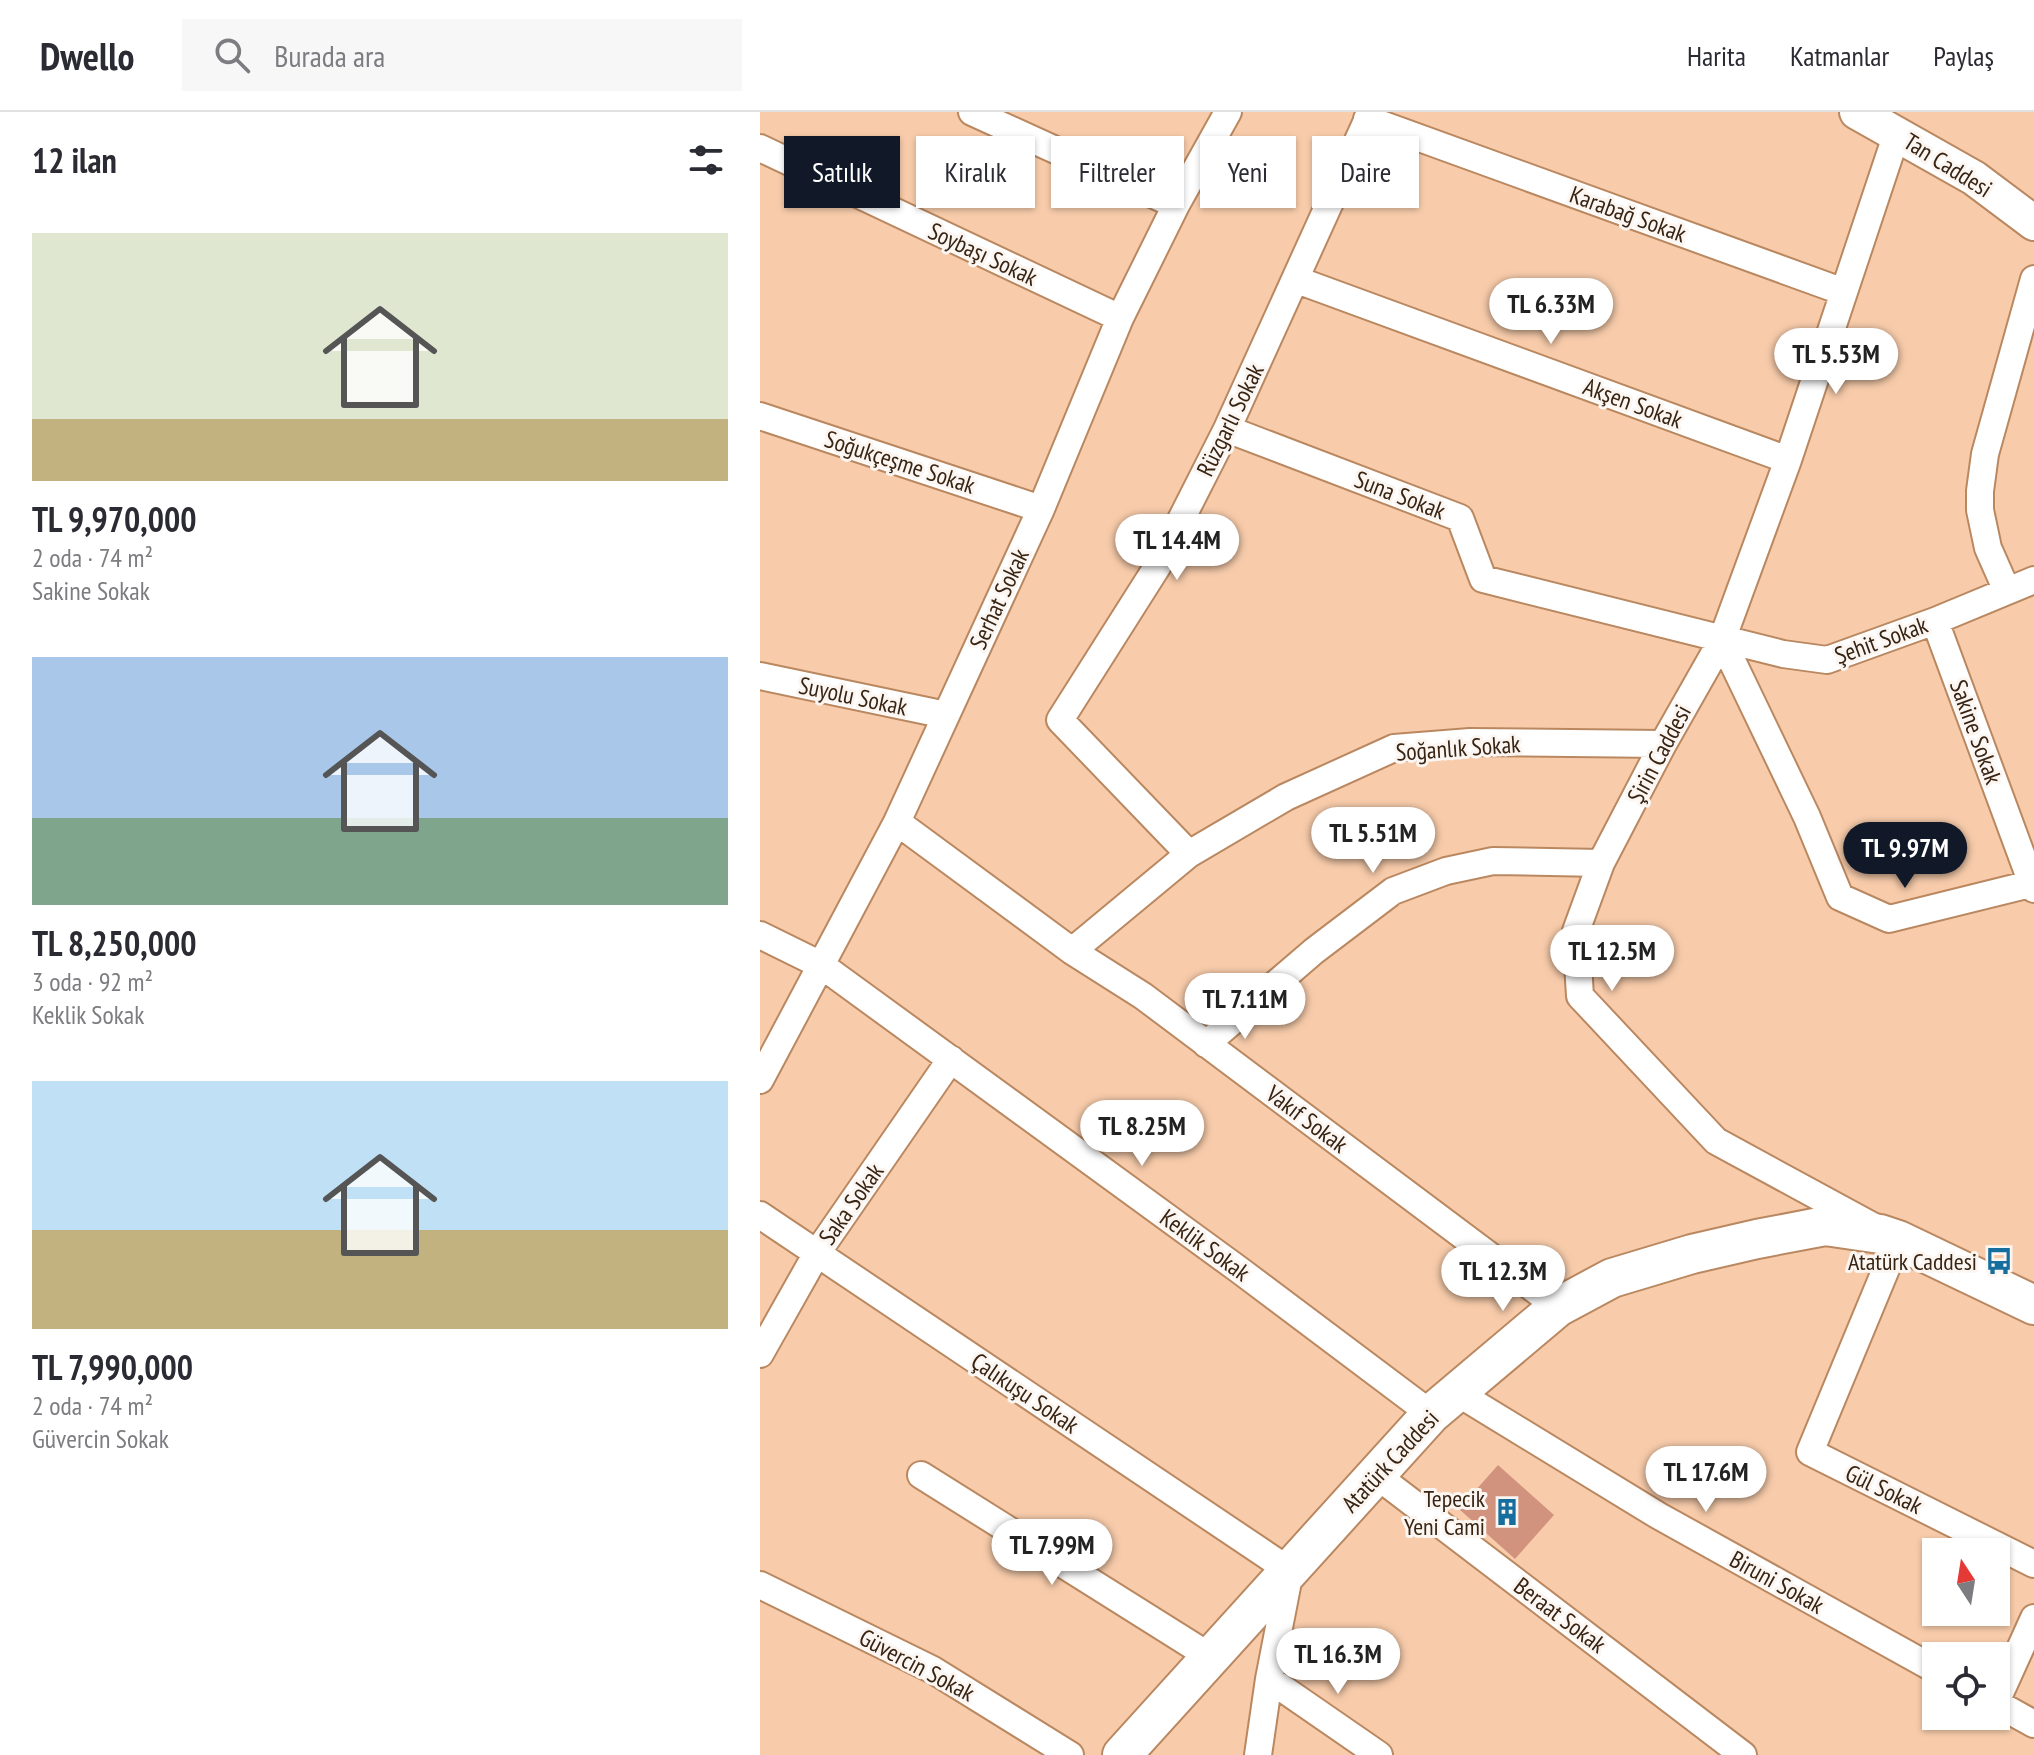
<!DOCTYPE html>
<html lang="tr">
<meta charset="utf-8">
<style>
:root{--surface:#fff;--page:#f7f7f7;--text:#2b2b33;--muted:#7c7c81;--line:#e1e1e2;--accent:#111827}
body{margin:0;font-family:"PT Sans Narrow",sans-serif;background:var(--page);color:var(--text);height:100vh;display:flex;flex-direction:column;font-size:30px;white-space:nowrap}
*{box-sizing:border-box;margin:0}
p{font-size:26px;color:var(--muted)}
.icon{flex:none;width:44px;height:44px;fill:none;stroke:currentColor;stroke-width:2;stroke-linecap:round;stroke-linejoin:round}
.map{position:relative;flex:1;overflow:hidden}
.drawer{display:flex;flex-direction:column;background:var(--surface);width:760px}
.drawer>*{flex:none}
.banner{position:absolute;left:24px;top:24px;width:760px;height:72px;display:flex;gap:16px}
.needle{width:52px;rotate:348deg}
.tools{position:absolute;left:1162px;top:1426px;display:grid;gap:16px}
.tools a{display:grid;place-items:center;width:88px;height:88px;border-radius:0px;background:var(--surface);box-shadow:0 2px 6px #0004;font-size:40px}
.price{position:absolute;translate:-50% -68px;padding:0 18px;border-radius:28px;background:#fff;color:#222;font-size:26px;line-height:52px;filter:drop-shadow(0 2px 4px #0008)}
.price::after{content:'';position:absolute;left:50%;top:48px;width:24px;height:18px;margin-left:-12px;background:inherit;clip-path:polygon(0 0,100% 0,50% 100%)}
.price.active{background:var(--accent);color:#fff}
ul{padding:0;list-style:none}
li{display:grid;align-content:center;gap:16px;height:424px;padding:0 32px}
li span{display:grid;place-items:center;height:248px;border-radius:0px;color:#555}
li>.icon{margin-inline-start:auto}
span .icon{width:144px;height:144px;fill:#fffc;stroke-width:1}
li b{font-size:34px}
h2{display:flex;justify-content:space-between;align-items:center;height:96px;padding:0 32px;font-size:34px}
.tag{padding:0 28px;border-radius:0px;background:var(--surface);box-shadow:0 2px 6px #0004;font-size:28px;line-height:72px}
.tag.active{background:var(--accent);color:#fff}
header{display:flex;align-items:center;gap:48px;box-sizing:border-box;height:112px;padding:0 40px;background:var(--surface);border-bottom:2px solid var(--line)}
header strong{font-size:38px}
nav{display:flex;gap:44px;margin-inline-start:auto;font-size:28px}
.search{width:560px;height:72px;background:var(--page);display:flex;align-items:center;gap:20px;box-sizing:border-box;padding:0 28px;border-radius:0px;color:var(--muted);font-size:30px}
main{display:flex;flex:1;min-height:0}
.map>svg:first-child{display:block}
.building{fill:#d2937e}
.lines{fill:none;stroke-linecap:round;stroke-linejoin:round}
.minor-casing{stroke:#ba8860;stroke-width:30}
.tertiary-casing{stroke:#ba8860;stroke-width:38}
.secondary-casing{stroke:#ba8860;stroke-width:42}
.minor{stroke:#fff;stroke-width:26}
.tertiary{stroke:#fff;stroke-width:34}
.secondary{stroke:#fff;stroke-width:38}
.labels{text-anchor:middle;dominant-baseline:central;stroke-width:6;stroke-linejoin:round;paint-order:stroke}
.street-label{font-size:24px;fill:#382413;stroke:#fcf6f2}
.poi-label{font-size:24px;fill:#382413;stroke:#fcf6f2;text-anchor:end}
</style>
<header>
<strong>Dwello</strong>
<div class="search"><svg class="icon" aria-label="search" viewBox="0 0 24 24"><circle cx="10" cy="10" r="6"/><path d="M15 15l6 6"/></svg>Burada ara</div>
<nav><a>Harita</a><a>Katmanlar</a><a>Paylaş</a></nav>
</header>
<main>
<section class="drawer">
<h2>12 ilan<svg class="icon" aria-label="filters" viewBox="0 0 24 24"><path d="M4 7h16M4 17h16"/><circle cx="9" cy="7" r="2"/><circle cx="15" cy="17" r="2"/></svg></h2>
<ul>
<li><span style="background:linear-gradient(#dfe7d0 75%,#c2b280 0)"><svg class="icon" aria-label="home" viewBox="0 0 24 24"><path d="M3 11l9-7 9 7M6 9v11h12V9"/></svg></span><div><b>TL 9,970,000</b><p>2 oda · 74 m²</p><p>Sakine Sokak</p></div></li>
<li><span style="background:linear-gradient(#a9c7e8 65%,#7fa58c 0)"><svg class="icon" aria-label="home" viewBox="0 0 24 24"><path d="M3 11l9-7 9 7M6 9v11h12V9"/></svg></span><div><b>TL 8,250,000</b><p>3 oda · 92 m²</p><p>Keklik Sokak</p></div></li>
<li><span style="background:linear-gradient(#bfe0f5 60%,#c2b280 0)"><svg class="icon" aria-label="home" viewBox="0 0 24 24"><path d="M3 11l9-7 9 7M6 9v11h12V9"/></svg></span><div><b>TL 7,990,000</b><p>2 oda · 74 m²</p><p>Güvercin Sokak</p></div></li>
</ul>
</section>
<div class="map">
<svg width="1274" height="1643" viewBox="0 0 1274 1643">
<rect width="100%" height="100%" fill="#f8ccab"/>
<path class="building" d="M738,1353L794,1403L755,1447L699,1397Z"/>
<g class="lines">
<g class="minor-casing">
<path id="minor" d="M212,0L416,93
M607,7L1084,180
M1137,21L1028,348L962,528L903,632L841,751L816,819L820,884L956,1029L1138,1128L1050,1340L1274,1452
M0,36L360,206
M537,168L1028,348
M0,304L281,397
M467,317L700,406L723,467L1023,542L1067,548L1175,509L1274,468
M1247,479L1228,436L1220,398V379L1225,342L1274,167
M1175,509L1274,777
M962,528L1047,705L1080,785L1129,807L1274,771
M0,564L186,603
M137,710L312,839L383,884L798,1195
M429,742L300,608L397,455L467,317L611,0
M0,823L61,853L478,1157L671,1302
M312,839L429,742L526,685L634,636L710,630L903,632
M446,932L554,839L633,779L686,759L733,749L841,751
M0,968L137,710L281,397L360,206L416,93L468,0
M0,1103L530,1459L509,1567L498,1643
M0,1242L57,1141L191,947
M696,1280L899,1404L1176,1558
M161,1363L449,1544
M616,1363L983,1643
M0,1473L173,1558L310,1643
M509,1567L619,1643
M1236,1590L1274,1506
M1236,1591L1274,1612"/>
</g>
<g class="tertiary-casing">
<path id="tertiary" d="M1097,0L1214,66L1274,111"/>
</g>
<g class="secondary-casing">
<path id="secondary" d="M362,1643L671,1302L798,1195L852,1166L932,1142L997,1127L1065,1114L1120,1122L1138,1128L1274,1193"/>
</g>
<use href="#minor" class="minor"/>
<use href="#tertiary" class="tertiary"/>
<use href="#secondary" class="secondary"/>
</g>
<defs>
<g id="bus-bare" transform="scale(2.16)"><path d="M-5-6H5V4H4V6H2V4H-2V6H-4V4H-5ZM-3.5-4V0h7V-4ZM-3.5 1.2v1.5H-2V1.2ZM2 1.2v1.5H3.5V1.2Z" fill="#156e9d" stroke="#fcf6f2" stroke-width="2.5" paint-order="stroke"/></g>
<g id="building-bare" transform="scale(2.16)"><path d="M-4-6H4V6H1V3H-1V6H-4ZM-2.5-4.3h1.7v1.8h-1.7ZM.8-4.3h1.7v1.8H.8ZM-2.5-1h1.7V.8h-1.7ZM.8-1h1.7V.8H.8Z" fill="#156e9d" stroke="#fcf6f2" stroke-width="2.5" paint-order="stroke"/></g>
</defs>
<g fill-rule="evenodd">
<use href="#bus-bare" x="1239" y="1149"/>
<use href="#building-bare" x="747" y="1400"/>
</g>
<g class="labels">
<g class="street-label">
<text transform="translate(1188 53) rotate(32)">Tan Caddesi</text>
<text transform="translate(868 102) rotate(20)">Karabağ Sokak</text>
<text transform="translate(223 142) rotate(25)">Soybaşı Sokak</text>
<text transform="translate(873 291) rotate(20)">Akşen Sokak</text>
<text transform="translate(470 308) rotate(-64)">Rüzgarlı Sokak</text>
<text transform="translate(140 350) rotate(18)">Soğukçeşme Sokak</text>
<text transform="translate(640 383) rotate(21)">Suna Sokak</text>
<text transform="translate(239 487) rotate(-65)">Serhat Sokak</text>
<text transform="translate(1121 528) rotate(-20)">Şehit Sokak</text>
<text transform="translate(93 584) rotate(12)">Suyolu Sokak</text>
<text transform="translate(1216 620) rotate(70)">Sakine Sokak</text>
<text transform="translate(698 636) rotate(-4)">Soğanlık Sokak</text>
<text transform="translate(899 642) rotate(-62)">Şirin Caddesi</text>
<text transform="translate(547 1007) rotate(37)">Vakıf Sokak</text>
<text transform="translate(91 1092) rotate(-55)">Saka Sokak</text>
<text transform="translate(445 1133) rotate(36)">Keklik Sokak</text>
<text transform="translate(265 1281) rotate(34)">Çalıkuşu Sokak</text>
<text transform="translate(630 1349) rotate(-47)">Atatürk Caddesi</text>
<text transform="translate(1124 1377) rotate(26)">Gül Sokak</text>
<text transform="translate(1017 1470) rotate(29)">Biruni Sokak</text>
<text transform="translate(800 1503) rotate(37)">Beraat Sokak</text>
<text transform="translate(157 1553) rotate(28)">Güvercin Sokak</text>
</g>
<g class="poi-label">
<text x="1217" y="1149">Atatürk Caddesi</text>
<text x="725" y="1386">Tepecik<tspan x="725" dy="28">Yeni Cami</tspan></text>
</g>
</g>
</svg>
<div class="tools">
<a><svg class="needle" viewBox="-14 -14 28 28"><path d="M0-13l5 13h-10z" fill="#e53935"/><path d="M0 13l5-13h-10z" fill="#7c7c81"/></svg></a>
<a><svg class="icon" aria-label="locate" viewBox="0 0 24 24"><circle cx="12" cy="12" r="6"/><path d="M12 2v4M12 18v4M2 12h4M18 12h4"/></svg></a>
</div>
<b class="price" style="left:791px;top:234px">TL 6.33M</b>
<b class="price" style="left:1076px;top:284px">TL 5.53M</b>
<b class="price" style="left:417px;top:470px">TL 14.4M</b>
<b class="price" style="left:613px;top:763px">TL 5.51M</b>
<b class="price active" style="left:1145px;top:778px">TL 9.97M</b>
<b class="price" style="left:852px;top:881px">TL 12.5M</b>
<b class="price" style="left:485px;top:929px">TL 7.11M</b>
<b class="price" style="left:382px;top:1056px">TL 8.25M</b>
<b class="price" style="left:743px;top:1201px">TL 12.3M</b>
<b class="price" style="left:946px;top:1402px">TL 17.6M</b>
<b class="price" style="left:292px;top:1475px">TL 7.99M</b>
<b class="price" style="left:578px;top:1584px">TL 16.3M</b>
<div class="banner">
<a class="tag active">Satılık</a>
<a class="tag">Kiralık</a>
<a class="tag">Filtreler</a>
<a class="tag">Yeni</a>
<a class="tag">Daire</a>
</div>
</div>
</main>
